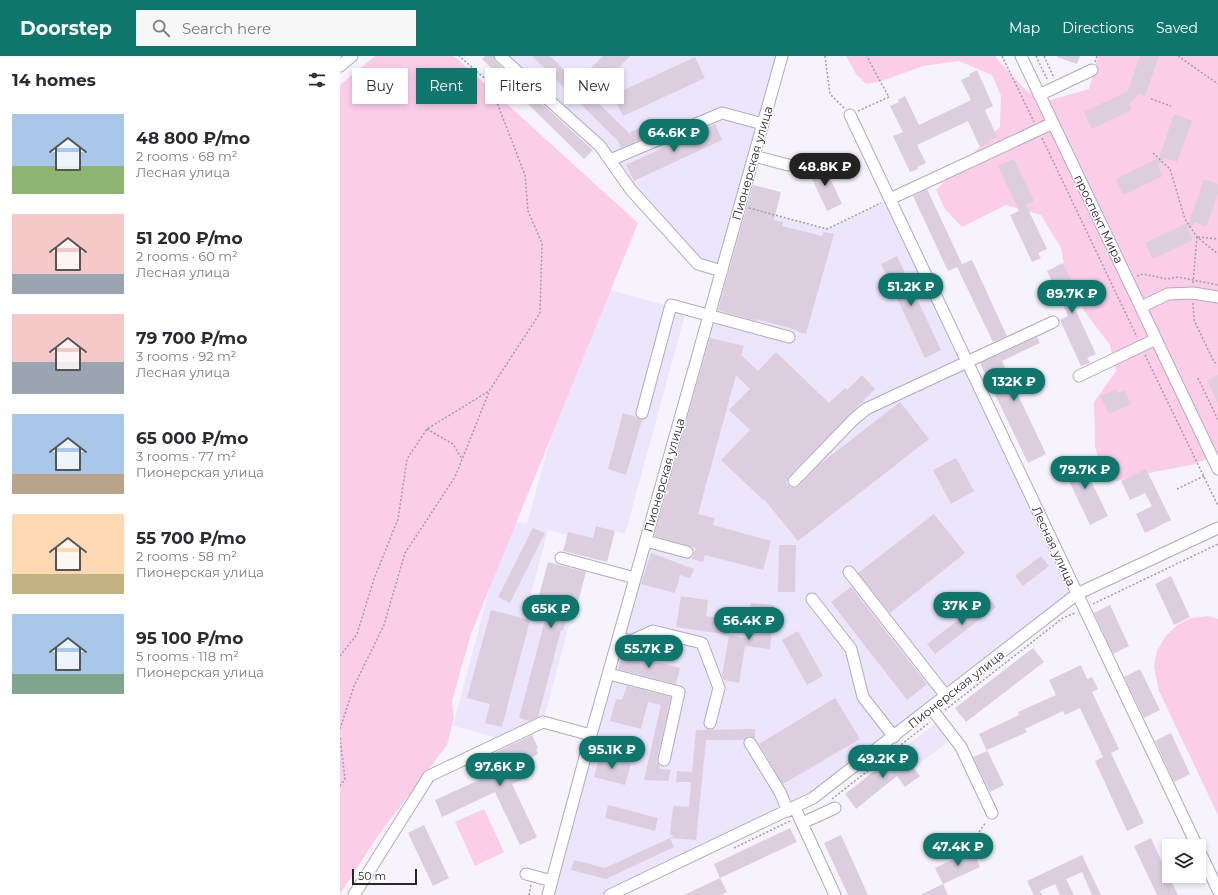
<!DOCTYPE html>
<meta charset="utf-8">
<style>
:root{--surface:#fff;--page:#f7f7f7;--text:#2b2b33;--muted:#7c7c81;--accent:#0f766e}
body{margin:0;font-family:Montserrat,sans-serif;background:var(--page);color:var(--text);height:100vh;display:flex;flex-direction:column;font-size:15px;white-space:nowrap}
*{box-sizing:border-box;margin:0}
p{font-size:13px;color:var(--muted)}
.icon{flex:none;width:22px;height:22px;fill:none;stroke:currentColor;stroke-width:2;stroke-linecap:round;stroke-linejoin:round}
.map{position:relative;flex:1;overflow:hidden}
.side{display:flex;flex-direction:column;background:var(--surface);width:340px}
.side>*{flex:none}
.guide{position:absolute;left:12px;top:12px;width:380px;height:36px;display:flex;gap:8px}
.tools{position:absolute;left:822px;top:783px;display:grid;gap:8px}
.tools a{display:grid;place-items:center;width:44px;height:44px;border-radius:0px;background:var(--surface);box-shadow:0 2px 6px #0003;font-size:20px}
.scale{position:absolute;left:12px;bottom:10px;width:65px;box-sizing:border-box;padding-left:4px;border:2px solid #28262d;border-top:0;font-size:11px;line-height:14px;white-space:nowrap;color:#28262d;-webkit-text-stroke:3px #fff;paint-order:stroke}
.price{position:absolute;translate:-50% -34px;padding:0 9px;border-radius:14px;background:var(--accent);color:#fff;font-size:13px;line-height:26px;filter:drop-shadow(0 1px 2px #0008)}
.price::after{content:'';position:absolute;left:50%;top:24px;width:12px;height:9px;margin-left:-6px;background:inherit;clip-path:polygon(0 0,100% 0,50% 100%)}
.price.selected{background:#222;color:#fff}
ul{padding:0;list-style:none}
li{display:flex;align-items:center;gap:12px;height:100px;padding:0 12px}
li span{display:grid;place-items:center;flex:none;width:112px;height:80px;border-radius:0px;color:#555}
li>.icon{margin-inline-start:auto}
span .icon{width:48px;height:48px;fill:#fffc;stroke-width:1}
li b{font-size:17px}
h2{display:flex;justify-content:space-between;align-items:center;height:48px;padding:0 12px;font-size:17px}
.pill{padding:0 14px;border-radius:0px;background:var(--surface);box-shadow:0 2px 6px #0003;font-size:14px;line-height:36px}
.pill.selected{background:var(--accent);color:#fff}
header{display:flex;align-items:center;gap:24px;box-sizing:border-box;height:56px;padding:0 20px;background:var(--accent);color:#fff}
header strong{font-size:19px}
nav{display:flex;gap:22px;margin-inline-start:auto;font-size:14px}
.search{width:280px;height:36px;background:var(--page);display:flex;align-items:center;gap:10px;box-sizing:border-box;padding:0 14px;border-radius:0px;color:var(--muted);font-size:15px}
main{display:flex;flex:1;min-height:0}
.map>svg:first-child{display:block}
.built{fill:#ece5fc}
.green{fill:#fbcde8}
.building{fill:#ddcedf}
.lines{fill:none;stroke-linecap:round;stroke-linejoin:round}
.minor-casing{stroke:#b0aabe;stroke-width:13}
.path{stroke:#9f9da5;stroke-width:1.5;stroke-dasharray:2 2;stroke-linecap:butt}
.minor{stroke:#fff;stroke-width:11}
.labels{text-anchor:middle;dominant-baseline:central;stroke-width:3;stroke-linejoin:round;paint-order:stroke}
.street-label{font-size:12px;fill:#28262d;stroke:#fff}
</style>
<header>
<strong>Doorstep</strong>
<div class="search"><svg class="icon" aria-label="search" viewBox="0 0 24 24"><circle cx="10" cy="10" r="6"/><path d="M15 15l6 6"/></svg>Search here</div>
<nav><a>Map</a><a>Directions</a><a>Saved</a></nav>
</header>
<main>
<section class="side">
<h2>14 homes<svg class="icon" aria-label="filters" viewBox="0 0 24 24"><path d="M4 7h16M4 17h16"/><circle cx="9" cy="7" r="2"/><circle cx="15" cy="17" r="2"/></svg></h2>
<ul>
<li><span style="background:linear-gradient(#a9c7e8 65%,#8fb573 0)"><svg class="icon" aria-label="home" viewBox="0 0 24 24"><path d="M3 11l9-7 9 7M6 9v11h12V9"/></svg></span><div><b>48 800 ₽/mo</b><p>2 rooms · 68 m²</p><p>Лесная улица</p></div></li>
<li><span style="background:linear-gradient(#f6c9c9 75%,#9aa5b1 0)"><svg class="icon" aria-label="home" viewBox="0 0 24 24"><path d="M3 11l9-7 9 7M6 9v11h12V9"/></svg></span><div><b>51 200 ₽/mo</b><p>2 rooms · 60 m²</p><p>Лесная улица</p></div></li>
<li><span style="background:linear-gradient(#f6c9c9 60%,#9aa5b1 0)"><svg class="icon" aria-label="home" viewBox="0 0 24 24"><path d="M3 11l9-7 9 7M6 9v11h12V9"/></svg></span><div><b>79 700 ₽/mo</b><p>3 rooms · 92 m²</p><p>Лесная улица</p></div></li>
<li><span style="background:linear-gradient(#a9c7e8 75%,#b9a48a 0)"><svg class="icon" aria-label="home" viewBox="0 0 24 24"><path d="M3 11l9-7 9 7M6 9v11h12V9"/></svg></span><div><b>65 000 ₽/mo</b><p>3 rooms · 77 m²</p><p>Пионерская улица</p></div></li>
<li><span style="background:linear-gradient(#ffd9b3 75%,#c2b280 0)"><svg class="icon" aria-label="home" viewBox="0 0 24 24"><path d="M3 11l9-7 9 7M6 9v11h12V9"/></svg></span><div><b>55 700 ₽/mo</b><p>2 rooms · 58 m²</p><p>Пионерская улица</p></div></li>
<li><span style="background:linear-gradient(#a9c7e8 75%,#7fa58c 0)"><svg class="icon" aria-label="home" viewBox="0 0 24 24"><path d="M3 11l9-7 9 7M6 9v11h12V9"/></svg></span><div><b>95 100 ₽/mo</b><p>5 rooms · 118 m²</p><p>Пионерская улица</p></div></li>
</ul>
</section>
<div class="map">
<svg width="878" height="839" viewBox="0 0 878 839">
<rect width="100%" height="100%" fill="#f6f3fc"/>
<path class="built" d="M160,0H442L400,150L487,173L550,143L737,538L489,731L270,839H208L382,215L358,208L270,104Z
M252,229L346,255L285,478L257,470L253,483L228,476L227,479L208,474L189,545L232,557L203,666L166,684L113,670L168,463L187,468Z
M596,667L610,684L574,712L560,695Z"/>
<path class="green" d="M35,0H114L298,167L131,578L112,645L114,662L107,689L37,781L0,838V29Z
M506,0H656L657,3L685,33L704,46L749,33L758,0H878V399L851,409L803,418L777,425L765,422L755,391L754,346L776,315L770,289L745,256L727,226L721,192L701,159L666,149L622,171L605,153L596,134L660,71L661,40L652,19L619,5L583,10L542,25L526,28L516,18Z
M868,560L878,563V759L819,635L814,611L817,595L825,581L837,569L851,562Z
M144,753L164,796L135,810L115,766Z"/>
<path class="building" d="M145,0H153L155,5L253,94L244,103L142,3Z
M192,0H210L237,26L263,0H290L251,40L292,80L290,76L307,69L311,79L281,92L278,85Z
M717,0H740L737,8L717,1Z
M800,0H819L805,40L799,38L789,48L792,54L752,73L744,56L784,37L788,34Z
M355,1L365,22L283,60L273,39Z
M637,14L653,50L645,54L657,81L648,85L649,87L640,91L628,65L577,89L586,107L577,111L578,113L570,116L553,80L563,76L550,50L559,46L558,44L565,40L579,69L631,44L621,24L630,20L629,18Z
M834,58L852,65L837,106L825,102L818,109L823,120L783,139L776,123L819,102Z
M375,68L382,84L294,125L286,109Z
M674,103L694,145L686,149L707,193L698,197L701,202L692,206L670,159L679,155L658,110Z
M483,107L502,148L487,155L468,114Z
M864,123L878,128V138L866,171L855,166L848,174L853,184L813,203L805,187L849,166Z
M413,129L441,136L434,164L443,166L442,170L482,180L484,176L494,178L466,278L456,275L457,274L416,263V265L378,254Z
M587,133L622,208L632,204L667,280L653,286L617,211L608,215L573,140Z
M557,200L601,294L585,302L541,208Z
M723,207L743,250L735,253L756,298L747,302L750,307L741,310L720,264L728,260L707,215Z
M697,281L700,287L662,305L706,398L688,407L640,307Z
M370,282L404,290L401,299L418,315L436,296L489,347L505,332L507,334L522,319L535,333L449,420L446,427L450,431L456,432L459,430L481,407L560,346L589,383L458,485L424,443L423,444L381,404L410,374L389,354L410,333L396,319L358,458L375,462L373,469L431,485L423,514L365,499L363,506L352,503L356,492L314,480Z
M878,319V347L867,324Z
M776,333L778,337L784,334L791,348L769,358L760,340Z
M283,357L296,361L302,364L286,419L268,413Z
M739,400L768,460L750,469L721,408Z
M616,402L634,435L611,448L593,414Z
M806,413L831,464L805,477L796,458L812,450L805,437L790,444L781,425Z
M594,458L625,497L550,557L518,517Z
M256,470L275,475L267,506L223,495L228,476L253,482Z
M193,472L205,477L170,547L158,541Z
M439,489H456L455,536H438Z
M311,497L354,513L350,522L340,519L335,537L301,528Z
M701,500L709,510L683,530L675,520Z
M208,506L246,516L236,554L229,552L223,575L221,574L198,661L189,665L179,662L205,564L194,559Z
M831,520L850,561L834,569L815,528Z
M511,531L587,628L567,644L491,546Z
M341,540L368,544L366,560L391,564L389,579L336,571Z
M648,541L656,551L595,598L587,588Z
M411,547L434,549L430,593L405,590L399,627L384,624L382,620L389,579L411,583L413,567H409Z
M770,549L789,590L773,598L754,557Z
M151,554L190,564L162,671L145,667L150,648L127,642Z
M458,575L483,620L467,629L442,584Z
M693,592L704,606L626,666L615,652Z
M283,597L340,612L336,628L278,613Z
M741,609L747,623L752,621L758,633L752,636L779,693L771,697L804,767L787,775L755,705L763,701L740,652L725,659L723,655L685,673L687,676L647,694L664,729L650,736L633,701L647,695L639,678L679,659L678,656L716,639L709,624Z
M800,613L820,654L804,662L784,621Z
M287,630L331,641L317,703V706L320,710V713L331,714L328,725L304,724L321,649L308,646L301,673L270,665L276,643L282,644Z
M495,642L520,683L443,728L419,688Z
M415,673V682L409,680L404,684H366L356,784L330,782L334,780L330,779L333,750L349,751L351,726H336L337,715L352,716L356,674Z
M831,677L850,718L834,726L815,685Z
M192,679L198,692L196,693L198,698L192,701L195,706L187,710L189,714L179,719L182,724L172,728L197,781L180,789L155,736L102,761L95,744L148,720L140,704Z
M560,695L580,720L565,731L557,720L516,753L505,738Z
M260,699L291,707L285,729L254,721Z
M268,749L318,762L315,775L265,762Z
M84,769L109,822L93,830L68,777Z
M450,772L457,786L380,822L374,808Z
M501,779L528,839H508L484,787Z
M330,782L334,791L266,823L231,814L234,804L265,812Z
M811,782L822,806L838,839H817L794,790Z
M633,794L640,811L603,828L595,812Z
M742,799L761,839H752L742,816L726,823L734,839H720L715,828L700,835L702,839H694L687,825Z
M380,822L387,836L381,839H344Z
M603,828L608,839H580Z"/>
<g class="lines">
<g class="minor-casing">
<path id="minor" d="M160,0L260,90L291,134L358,208L382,215
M681,0L878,413
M0,10L12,0
M699,39L752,14
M510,59L857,790
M414,100L448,109
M270,104L382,57L423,68
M550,143L713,67
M801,251L828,238L853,237L878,241
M739,320L816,283
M302,357L331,249L449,281
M454,425L513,364L526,353L713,266
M306,485L347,496
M221,502L295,522
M509,516L606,640
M472,543L511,593L523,641L554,681
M279,582L291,585L313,575L362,587L379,632L370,667
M269,618L339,636L324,704
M591,652L621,691L652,757
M410,687L440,736L448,755
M455,752L495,839
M462,767L495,752
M859,794L878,834
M186,818L212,825
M14,839L89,720L203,666L251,679
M208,839L251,679L442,0
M270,839L473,742L737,538L878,472"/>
</g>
<path class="path" d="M485,0L490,38L504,52
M662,0L694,66
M696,0L707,23
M704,0L714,22
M838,0L878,28
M755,6L757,0
M811,43L831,50
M518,55L549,41L534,14L527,0
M702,82L797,281
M813,97L830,113L845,163L857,181L878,198
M409,152L487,173L541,147
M858,181L878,183
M797,220L803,218L827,223L838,221L878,229
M853,227L857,181
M853,247L854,264L874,306L878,308
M805,299L878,450
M858,322L878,364
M87,373L113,388L122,403
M837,433L864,420
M753,548L878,488
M0,600L17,578L34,523L58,463L67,403L87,373L149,335L200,257L202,187L188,155L185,119L149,26L119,0
M605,654L723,562L735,557
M0,673L14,630L44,569L65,497L115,421L149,336
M0,682L5,723L0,730
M492,743L590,666
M630,789L646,766
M394,792L450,765
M189,839L191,829"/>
<use href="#minor" class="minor"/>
</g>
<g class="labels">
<g class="street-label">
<text transform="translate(412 107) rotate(-74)">Пионерская улица</text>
<text transform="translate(759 163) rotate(64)">проспект Мира</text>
<text transform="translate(324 419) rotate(-74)">Пионерская улица</text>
<text transform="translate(714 490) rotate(65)">Лесная улица</text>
<text transform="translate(616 633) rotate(-38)">Пионерская улица</text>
</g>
</g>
</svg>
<div class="tools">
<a><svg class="icon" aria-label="layers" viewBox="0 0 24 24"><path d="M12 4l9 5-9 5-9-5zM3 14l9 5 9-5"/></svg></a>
</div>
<div class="scale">50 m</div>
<b class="price" style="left:334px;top:97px">64.6K ₽</b>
<b class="price selected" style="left:485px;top:131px">48.8K ₽</b>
<b class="price" style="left:571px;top:251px">51.2K ₽</b>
<b class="price" style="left:732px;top:258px">89.7K ₽</b>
<b class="price" style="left:674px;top:346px">132K ₽</b>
<b class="price" style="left:745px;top:434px">79.7K ₽</b>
<b class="price" style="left:622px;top:570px">37K ₽</b>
<b class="price" style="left:211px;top:573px">65K ₽</b>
<b class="price" style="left:409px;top:585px">56.4K ₽</b>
<b class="price" style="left:309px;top:613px">55.7K ₽</b>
<b class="price" style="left:272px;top:714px">95.1K ₽</b>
<b class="price" style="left:543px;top:723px">49.2K ₽</b>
<b class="price" style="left:160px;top:731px">97.6K ₽</b>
<b class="price" style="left:618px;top:811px">47.4K ₽</b>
<div class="guide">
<a class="pill">Buy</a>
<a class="pill selected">Rent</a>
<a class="pill">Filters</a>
<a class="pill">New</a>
</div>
</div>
</main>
